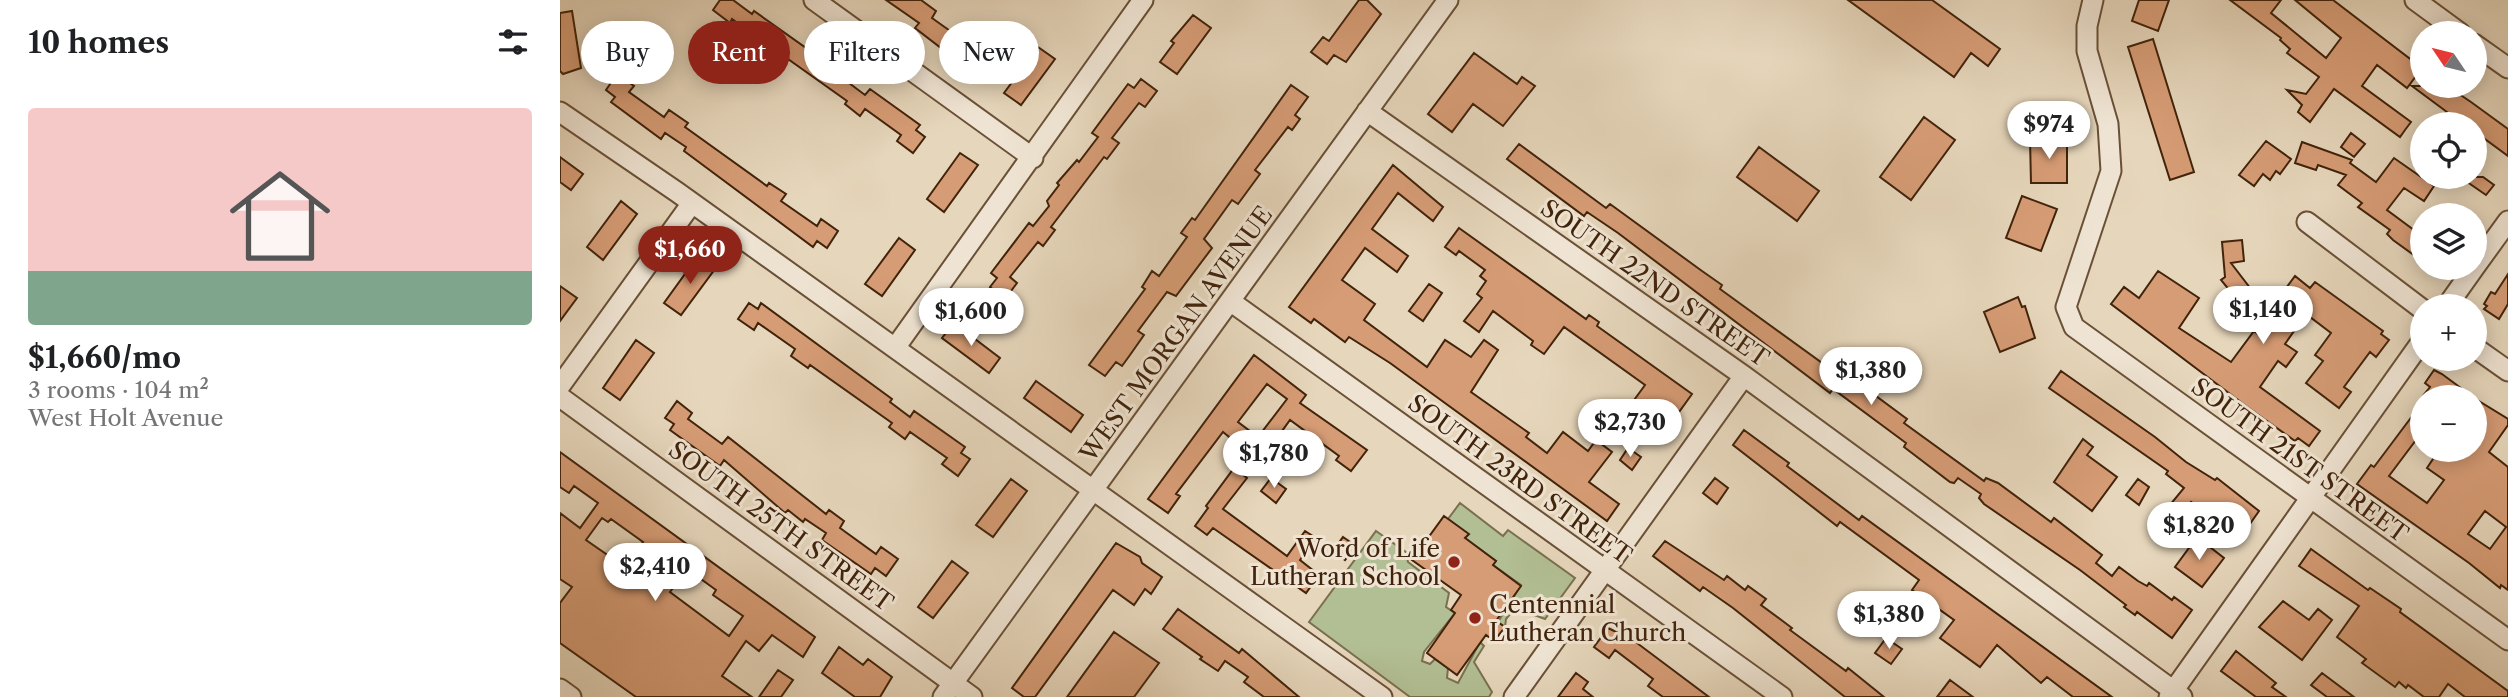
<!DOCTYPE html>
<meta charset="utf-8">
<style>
:root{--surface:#fff;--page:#f6f6f6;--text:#202124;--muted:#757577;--line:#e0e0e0;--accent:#8f2418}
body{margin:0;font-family:"Libre Caslon Text",serif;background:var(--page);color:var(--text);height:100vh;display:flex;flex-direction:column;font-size:26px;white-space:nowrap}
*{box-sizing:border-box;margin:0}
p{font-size:23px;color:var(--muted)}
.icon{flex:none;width:38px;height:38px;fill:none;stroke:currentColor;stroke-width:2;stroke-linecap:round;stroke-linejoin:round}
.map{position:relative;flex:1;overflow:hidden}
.side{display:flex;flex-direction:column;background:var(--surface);width:560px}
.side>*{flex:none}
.hud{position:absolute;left:21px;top:21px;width:665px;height:63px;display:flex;gap:14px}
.needle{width:46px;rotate:305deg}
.buttons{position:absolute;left:1850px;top:21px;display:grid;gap:14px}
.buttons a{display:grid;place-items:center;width:77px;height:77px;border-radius:50%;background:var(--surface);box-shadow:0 4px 18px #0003;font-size:35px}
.price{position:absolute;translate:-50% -60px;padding:0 16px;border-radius:24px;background:#fff;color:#222;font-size:23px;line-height:46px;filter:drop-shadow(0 2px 4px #0008)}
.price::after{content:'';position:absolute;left:50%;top:42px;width:21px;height:16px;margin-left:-10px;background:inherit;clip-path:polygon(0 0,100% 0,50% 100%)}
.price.selected{background:var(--accent);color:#fff}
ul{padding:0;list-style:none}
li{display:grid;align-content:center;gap:14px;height:371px;padding:0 28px}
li+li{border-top:2px solid var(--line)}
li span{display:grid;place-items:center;height:217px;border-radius:7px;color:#555}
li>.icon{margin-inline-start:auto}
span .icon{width:126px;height:126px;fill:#fffc;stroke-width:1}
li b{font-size:30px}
h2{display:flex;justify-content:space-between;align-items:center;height:84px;padding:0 28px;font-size:30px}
.chip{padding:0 24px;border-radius:32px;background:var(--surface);box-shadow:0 4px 18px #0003;font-size:24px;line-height:63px}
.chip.selected{background:var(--accent);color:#fff}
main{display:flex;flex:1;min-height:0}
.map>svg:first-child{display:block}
.green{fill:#b2be93;stroke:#7a704f;stroke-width:2}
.building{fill:#d69c75;stroke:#41230b;stroke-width:2;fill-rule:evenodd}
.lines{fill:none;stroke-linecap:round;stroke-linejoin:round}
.minor-casing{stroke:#6a5037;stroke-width:23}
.minor{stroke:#efe4d3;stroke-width:19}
.poi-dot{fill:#8f2418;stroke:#efe4d3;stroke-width:2.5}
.labels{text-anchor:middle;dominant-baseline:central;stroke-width:6;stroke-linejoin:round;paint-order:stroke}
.street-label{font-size:24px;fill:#41230b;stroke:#efe4d3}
.poi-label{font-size:24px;fill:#41230b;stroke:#efe4d3;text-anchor:end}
</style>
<main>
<section class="side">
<h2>10 homes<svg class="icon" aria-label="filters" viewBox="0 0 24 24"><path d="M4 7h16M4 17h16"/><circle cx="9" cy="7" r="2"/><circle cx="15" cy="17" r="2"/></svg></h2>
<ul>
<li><span style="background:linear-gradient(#f6c9c9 75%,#7fa58c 0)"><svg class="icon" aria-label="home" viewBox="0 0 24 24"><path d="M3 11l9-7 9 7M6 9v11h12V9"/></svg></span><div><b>$1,660/mo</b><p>3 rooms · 104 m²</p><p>West Holt Avenue</p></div></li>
</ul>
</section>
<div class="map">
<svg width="1948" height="697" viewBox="0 0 1948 697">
<rect width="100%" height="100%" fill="#e6d6bb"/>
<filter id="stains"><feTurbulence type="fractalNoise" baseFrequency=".00286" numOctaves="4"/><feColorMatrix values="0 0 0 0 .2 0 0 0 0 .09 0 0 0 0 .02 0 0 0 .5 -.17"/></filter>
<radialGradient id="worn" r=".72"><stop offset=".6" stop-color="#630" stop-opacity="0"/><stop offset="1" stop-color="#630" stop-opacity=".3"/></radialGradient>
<path class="green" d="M900,503L943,536L948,530L1015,578L985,619L955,608L946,619L945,627L938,622L961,585L933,565L936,561L905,538L908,534L888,519Z
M816,531L846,552L848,562L889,593L886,607L895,613L864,652L862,661L870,664L875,659L888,668L887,678L898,683L920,642L924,646L914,662L932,692L929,697H850L749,622Z"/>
<path class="building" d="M160,0H173L192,14L194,11L287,77L285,80L305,95L310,89L360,125L356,130L365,137L353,153L337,141L341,135L305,109L300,116L285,104L287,101L235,64L172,19L170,23L153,10Z
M326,0H361L376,11L372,18L407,43L412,37L429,49L418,65L408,58L403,65L355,28L359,23Z
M799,0H807L821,14L786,62L774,55L767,64L751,52L763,37L769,41Z
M1288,0H1372L1440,49L1428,66L1411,53L1394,77Z
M1579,0H1609L1598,31L1572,21Z
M1670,0H1721L1711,13L1766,58L1781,38L1735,0H1773L1862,68L1847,88L1817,65L1802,86L1851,122L1845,130L1840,137L1774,89L1750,122L1738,112L1742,105L1727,90L1746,94L1759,77L1727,53L1730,49L1720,40L1721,38Z
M12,11L21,68L3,74L0,71V13Z
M633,15L651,28L617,74L600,62L614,43L611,41Z
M1593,39L1634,172L1610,180L1568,47Z
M478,47L495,59L461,105L444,93Z
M914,53L957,84L962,77L975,86L943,126L913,104L892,132L868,114Z
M57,74L74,86L69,92L104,117L109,110L128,123L125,127L207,186L209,183L226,194L221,201L257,226L261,219L278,231L267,248L257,241L253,247L124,151L126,147L105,133L101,139L51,102L55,97L46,90Z
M581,79L597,91L585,107L579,103L552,138L559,143L547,159L544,157L491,227L495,230L483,246L478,242L450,277L457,283L445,299L430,287L437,278L431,273L469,223L473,226L489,206L487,201L499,185L497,183L517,160L519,162L538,137L532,133L568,84L574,88Z
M731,85L748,97L735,115L740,119L732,130L728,127L695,170L700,174L678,204L672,200L644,239L652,248L616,296L607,292L578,331L584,335L570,355L562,366L556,362L545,376L529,365L585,289L582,287L592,271L599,276L627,237L621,233L632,218L635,220Z
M1852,86H1887L1911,102L1948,129V156L1914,131V124H1897L1884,115L1887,112Z
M1364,117L1395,140L1351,200L1320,177Z
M1791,133L1805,144L1794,157L1781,147Z
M1507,138V183H1471L1470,139Z
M1706,141L1731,159L1720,174L1716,171L1710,180L1703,174L1694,186L1679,175Z
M1742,142L1792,160L1790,163L1816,182L1834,158L1874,186L1864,201L1844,188L1827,210L1862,236V261L1833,240L1827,234L1830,230L1798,207L1802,203L1778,185L1786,175L1758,165L1756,170L1735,163Z
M959,144L1046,208L1050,204L1142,271L1162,285L1160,289L1294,386L1297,382L1347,419L1344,423L1424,481L1426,478L1438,483L1491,522L1494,518L1542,555L1536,563L1552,576L1559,567L1578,581L1587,586L1589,583L1612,600L1614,597L1632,610L1612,638L1577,612L1575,615L1564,607L1566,605L1520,570L1424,504L1419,498L1421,494L1398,478L1394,483L1390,482L1344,447L1346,443L1273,389L1270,393L1058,233L1027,212L1024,216L947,159Z
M1199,147L1259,191L1237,221L1177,177Z
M400,153L418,165L384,212L367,199Z
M0,157L23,174L11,190L0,182Z
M833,165L883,207L873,221L838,193L812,229L848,256L837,272L805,248L782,280L815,304L804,320L867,367L885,340L911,357L924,340L938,350L911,392L969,433L966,437L987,453L1003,432L1028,451L1036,440L1052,452L1029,482L1059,504L1047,521L830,363L789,337L785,342L754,319L751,323L729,307Z
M1900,177H1923L1934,185L1926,195Z
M1462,196L1497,209L1481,251L1446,238Z
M61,201L77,214L43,260L27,247Z
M899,228L1026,319L1029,315L1039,322L1037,326L1132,394L1119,412L1115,409L1112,414L1108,411L1089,436L1076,426L1082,417L1069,407L1085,385L1004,327L984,354L971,345L973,341L933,311L919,332L904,321L922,298L917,294L926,281L920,276L925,270L899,251L896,255L885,247Z
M339,238L355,250L322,296L305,284Z
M1682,240L1684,261L1671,263L1697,297L1683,307L1661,280L1665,277L1662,242Z
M138,256L155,269L121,315L104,303Z
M1598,271L1639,298L1619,328L1671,362L1694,331L1703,338L1728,306L1718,299L1735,276L1750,288L1755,282L1823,331L1821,334L1829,340L1816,357L1810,352L1784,387L1791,392L1779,408L1746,383L1763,361L1755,355L1771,333L1746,314L1725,344L1737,352L1726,367L1718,361L1700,387L1760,431L1749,446L1738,438L1735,441L1686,406L1551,304L1564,287L1579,298Z
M1948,274V304L1939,319L1924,309L1927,306L1924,304L1931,292L1935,294Z
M869,284L882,293L863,321L849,311Z
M0,286L17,298L0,321Z
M1458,297L1462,307L1465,306L1475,338L1440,352L1424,312Z
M189,303L198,309L201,303L332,399L330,402L350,417L354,411L405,447L401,453L410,459L398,476L382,464L387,458L350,432L345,439L329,427L332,423L250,365L248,368L231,356L235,349L198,323L194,330L178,319Z
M394,323L440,358L429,373L382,338Z
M76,340L94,353L60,400L43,388Z
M694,355L746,395L740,403L807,450L791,471L776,460L779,456L730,420L704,456L677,436L674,441L663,432L616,494L620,496L608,513L588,499ZM707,384L727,399L698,437L678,422Z
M1874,370L1882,374L1913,397H1862L1870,387L1865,383Z
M1501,371L1595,437L1626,462L1655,480L1657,478L1699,511L1680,538L1631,502L1617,520L1605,511L1624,488L1606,474L1608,471L1489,388Z
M476,381L523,415L511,432L464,398Z
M1914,398L1948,419V425L1929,452L1948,467V590L1941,585L1940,588L1909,563L1797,484L1811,465L1814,467L1862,403V432L1829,476L1867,503L1884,480L1867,468L1879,450H1914ZM1925,511L1946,527L1930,549L1908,534Z
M117,401L132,413L128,419L162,444L168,437L266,514L269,510L284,521L280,528L316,554L321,547L338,559L326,576L315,568L311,574L262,540L266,533L245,519L243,522L228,510L225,513L164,460L160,466L110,430L114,424L105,418Z
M1184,430L1229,463L1227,466L1299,520L1302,516L1552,697H1513L1487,677L1481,683L1437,645L1420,667L1380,638L1394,620L1373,605L1359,626L1349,618L1363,598L1352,590L1359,580L1280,522L1277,526L1173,445Z
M1523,439L1533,447L1527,455L1557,477L1532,511L1494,482Z
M1068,448L1081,457L1072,470L1060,460Z
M0,452L255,637L243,657L212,635L199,651L186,641L162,676L192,697H76L0,643V603L12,587L0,579V513L20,528L38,503L14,486L9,493L0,487ZM42,518L48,522L51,519L83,542L65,567L26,540ZM127,569L156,590L153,595L183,616L169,636L110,592Z
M674,468L687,478L663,509L727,556L745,531L756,538L740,560L759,575L746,593L653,528L647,535L635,526L648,508L646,506Z
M711,478L726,489L716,503L701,491Z
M1155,478L1168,488L1157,504L1143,493Z
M451,479L467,491L433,537L416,525Z
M1578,479L1589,487L1579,505L1566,495Z
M884,516L909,534L905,538L936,561L933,565L961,586L936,621L945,627L934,641L926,635L897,675L867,653L895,613L891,610L901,595L852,560Z
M783,537L796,546L785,560L773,551Z
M1637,537L1664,558L1642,587L1615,567Z
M1105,541L1164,580L1167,576L1185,590L1188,586L1206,599L1201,605L1232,628L1230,630L1286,671L1288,668L1324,697H1285L1173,608L1143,587L1140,591L1093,556Z
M556,543L580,557L582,563L602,577L591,594L585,589L574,605L553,590L475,697H464L452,688Z
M1751,549L1808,590L1810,588L1841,609L1840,612L1948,691V697H1905L1888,684L1879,697H1864L1848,685L1846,688L1839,682L1835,687L1802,663L1806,659L1777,637L1799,606L1739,566Z
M392,561L408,573L373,618L358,607Z
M1723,601L1749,620L1758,609L1772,620L1742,660L1699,627Z
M618,609L679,653L682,649L739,697H704L684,682L688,677L665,661L658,671L640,659L642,657L603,629Z
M1048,628L1073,640L1149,697H1103L1088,686L1093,679L1055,650L1049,658L1034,647Z
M554,632L599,663L574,697H507Z
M1326,638L1342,649L1331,664L1315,653Z
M279,647L303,665L308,659L332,677L320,697H295L262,673Z
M1676,651L1716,683L1712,687L1726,697H1696L1661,671Z
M218,670L233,680L221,697H199Z
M1016,673L1028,682L1023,689L1033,697H998Z
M1762,673L1794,697H1767L1751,685Z
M1390,680L1413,697H1377Z"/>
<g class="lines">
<g class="minor-casing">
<path id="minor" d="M254,0L473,158
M1533,0L1527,26V51L1548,124L1551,171L1506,307L1514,327L1948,640
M1855,0L1900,33
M1914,44L1948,68
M807,111L1184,376L1622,697
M0,112L117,192L822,697
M1747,222L1862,309
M1914,268L1948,221
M670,301L1222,697
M1887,306L1914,268
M1914,347L1948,371
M335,348L583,0
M0,386L132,203
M0,397L412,697
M0,689L11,697
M383,697L888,0
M954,697L1184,376
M1609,697L1862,341"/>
</g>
<use href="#minor" class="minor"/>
</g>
<g class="poi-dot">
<circle cx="894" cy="562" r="7"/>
<circle cx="915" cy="618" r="7"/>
</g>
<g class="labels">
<g class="street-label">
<text transform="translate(1095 283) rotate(35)">SOUTH 22ND STREET</text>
<text transform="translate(616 334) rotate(-54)">WEST MORGAN AVENUE</text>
<text transform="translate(1740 460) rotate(36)">SOUTH 21ST STREET</text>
<text transform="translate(960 479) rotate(36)">SOUTH 23RD STREET</text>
<text transform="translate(221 526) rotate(36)">SOUTH 25TH STREET</text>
</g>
<g class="poi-label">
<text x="880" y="548">Word of Life<tspan x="880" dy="28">Lutheran School</tspan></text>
<text x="929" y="604" text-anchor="start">Centennial<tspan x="929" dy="28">Lutheran Church</tspan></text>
</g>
</g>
<rect width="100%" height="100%" filter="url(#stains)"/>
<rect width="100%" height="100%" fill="url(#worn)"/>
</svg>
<div class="buttons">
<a><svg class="needle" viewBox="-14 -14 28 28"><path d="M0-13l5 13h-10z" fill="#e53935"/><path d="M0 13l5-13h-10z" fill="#757577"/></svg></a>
<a><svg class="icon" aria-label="locate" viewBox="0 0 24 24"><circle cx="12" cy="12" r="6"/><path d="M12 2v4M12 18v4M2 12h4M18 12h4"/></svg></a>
<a><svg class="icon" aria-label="layers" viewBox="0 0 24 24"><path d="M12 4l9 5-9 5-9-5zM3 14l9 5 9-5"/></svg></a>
<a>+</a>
<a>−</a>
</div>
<b class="price" style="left:1489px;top:161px">$974</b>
<b class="price selected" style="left:130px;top:286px">$1,660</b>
<b class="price" style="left:1703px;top:346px">$1,140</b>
<b class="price" style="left:411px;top:348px">$1,600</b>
<b class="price" style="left:1311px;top:407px">$1,380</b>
<b class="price" style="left:1070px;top:459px">$2,730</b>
<b class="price" style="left:714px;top:490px">$1,780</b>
<b class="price" style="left:1639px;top:562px">$1,820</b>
<b class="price" style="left:95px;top:603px">$2,410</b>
<b class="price" style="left:1329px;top:651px">$1,380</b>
<div class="hud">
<a class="chip">Buy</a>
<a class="chip selected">Rent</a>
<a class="chip">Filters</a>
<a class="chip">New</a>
</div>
</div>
</main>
